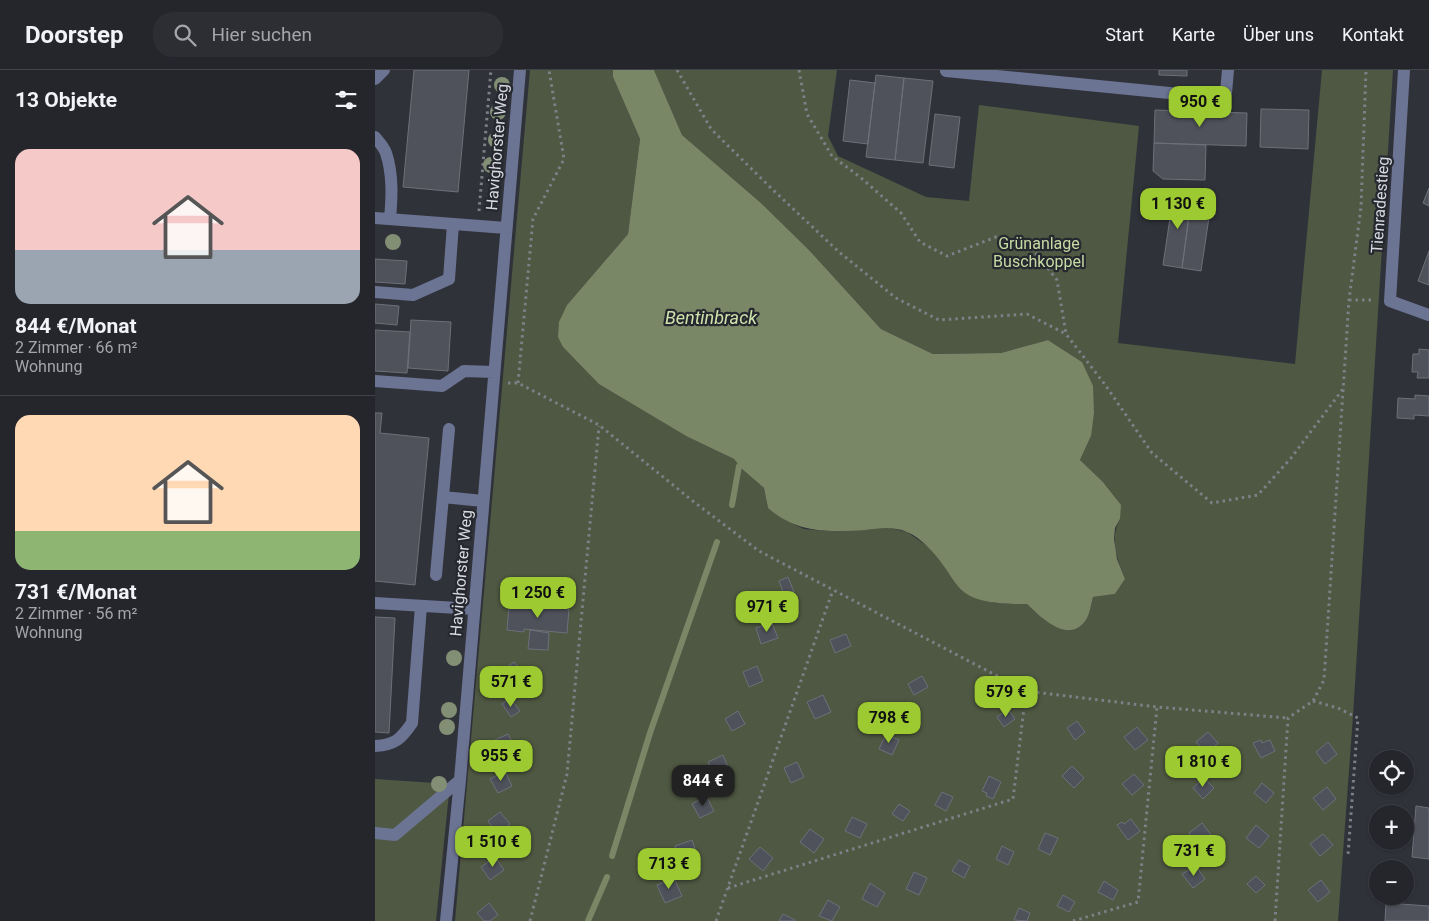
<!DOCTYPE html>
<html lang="de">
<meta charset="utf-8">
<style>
:root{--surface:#24262c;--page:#2c2e34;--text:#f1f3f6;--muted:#a3a5a9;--line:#414348;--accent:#9dca30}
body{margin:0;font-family:Roboto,sans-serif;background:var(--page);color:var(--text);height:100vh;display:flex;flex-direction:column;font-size:19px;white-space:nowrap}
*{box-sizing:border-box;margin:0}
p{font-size:16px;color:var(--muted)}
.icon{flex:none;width:28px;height:28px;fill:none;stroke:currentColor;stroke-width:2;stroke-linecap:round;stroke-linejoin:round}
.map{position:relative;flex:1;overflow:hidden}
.sheet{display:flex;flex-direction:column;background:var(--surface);width:375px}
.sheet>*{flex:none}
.buttons{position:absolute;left:994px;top:680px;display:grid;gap:10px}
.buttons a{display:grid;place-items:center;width:45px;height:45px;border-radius:50%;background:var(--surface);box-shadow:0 1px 4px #0004,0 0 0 1px var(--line);font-size:25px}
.price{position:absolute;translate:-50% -42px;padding:0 11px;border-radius:10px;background:var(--accent);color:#111;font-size:16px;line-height:32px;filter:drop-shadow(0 1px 2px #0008)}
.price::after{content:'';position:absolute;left:50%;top:30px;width:15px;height:11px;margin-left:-8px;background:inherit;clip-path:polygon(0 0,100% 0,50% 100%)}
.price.active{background:#222;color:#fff}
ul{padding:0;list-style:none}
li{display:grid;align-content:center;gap:10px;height:265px;padding:0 15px}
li+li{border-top:1px solid var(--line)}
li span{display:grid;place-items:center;height:155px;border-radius:15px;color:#555}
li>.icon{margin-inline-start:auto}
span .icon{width:90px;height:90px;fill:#fffc;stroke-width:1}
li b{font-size:21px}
h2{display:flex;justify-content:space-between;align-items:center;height:60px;padding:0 15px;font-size:21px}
header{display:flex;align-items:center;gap:30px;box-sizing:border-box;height:70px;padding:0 25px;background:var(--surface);border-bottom:1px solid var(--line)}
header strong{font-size:24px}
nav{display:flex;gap:28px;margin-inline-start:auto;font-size:18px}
.search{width:350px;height:45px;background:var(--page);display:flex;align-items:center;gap:12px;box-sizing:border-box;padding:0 18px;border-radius:20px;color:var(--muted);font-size:19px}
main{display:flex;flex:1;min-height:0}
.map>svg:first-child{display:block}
.green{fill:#4f5842}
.water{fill:#7a8767}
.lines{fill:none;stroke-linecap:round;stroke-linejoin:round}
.stream{stroke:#7a8767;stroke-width:6}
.building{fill:#4f525b;stroke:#6d7079}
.path{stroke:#7e8087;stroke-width:3;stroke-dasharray:2.5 4;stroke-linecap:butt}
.minor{stroke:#6c7493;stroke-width:12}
.tree{fill:#828f74}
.labels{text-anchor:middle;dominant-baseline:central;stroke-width:4.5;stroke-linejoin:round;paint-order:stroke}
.street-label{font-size:16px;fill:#d9dae0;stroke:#262830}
.park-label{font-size:16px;fill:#c6dba4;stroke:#262830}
.water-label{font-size:18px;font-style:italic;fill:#cee4ac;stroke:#262830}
</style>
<header>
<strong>Doorstep</strong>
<div class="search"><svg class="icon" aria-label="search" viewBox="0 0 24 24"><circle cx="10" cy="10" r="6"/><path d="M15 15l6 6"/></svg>Hier suchen</div>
<nav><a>Start</a><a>Karte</a><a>Über uns</a><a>Kontakt</a></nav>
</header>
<main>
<section class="sheet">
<h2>13 Objekte<svg class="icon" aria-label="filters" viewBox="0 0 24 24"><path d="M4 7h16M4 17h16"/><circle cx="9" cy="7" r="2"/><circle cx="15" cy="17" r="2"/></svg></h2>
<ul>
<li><span style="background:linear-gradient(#f6c9c9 65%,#9aa5b1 0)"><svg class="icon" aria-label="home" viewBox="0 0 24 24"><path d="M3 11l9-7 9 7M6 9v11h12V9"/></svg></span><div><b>844 €/Monat</b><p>2 Zimmer · 66 m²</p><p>Wohnung</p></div></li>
<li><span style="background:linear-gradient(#ffd9b3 75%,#8fb573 0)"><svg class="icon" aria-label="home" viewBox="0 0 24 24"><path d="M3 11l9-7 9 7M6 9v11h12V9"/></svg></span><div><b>731 €/Monat</b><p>2 Zimmer · 56 m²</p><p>Wohnung</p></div></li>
</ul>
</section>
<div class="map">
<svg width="1054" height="851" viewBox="0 0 1054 851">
<rect width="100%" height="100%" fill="#30323a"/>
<path class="green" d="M155,0H238V7L265,69L253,164L192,235L188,277L198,287L313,367L359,389L367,399L389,418L393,438L410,450L429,459L449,461L511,457L532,462L555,478L569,495L619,533L652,534C665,548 695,575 711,550C715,544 716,534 718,527L740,524L750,509C742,488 734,470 745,449L727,411L705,390L716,366L707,292L673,270L626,283L558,284L506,259L434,180L386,133L307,65L279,0H462L453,66L463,86L551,127L594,131L604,35L764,56L743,273L920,294L947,0H1018L978,646L963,851H80Z
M0,709L75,714L61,851H0Z"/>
<path class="water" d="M238,0H279L307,65L386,133L434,180L506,259L558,284L626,283L673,270L707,292L718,316L719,343L716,366L705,390L727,411L746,435L745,449L740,458L739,469L742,489L750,509L740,524L718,527C716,534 715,544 711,550C694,575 666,548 652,534C633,534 604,534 589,522C580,515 575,504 568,495C559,482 546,468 532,462C518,456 504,458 490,460C454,462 423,464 393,438L389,418L367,399L359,389L313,367L224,314L188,277L183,267L184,252L192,235L253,164L265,69L238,7Z"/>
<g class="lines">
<path class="stream" d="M357,435L364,396
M237,786L275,663L342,472
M213,851L232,807"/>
</g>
<path class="building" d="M39,0H94L83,122L28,117Z
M784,0H812V6L784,5Z
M501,5L529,8L520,90L491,87Z
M529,8L558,11L548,93L520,90Z
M475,10L500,13L493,74L468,71Z
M886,39L934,40L933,79L885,77Z
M780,40L872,43L871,76L779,73Z
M560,44L585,47L579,98L554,95Z
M779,73L831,75L830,110L788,109L778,101Z
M1054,118V136L1048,133Z
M799,121L817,124L807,198L788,195Z
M817,124L837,127L826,201L807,198Z
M1054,181V215L1043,211Z
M0,189L32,191L30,214L0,212Z
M0,234L24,236L22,255L0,253Z
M36,250L76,252L73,301L33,298Z
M0,260L35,262L32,303L0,301Z
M1044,279L1054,280V308H1042L1043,302H1037L1038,284H1044Z
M1040,325L1054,326V346L1039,345V349L1022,348L1023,328L1040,329Z
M0,343H7L5,363L54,368L40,515L0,511Z
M413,507L419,522L410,526L404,511Z
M152,535L194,539L192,563L149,559V562L132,560L134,536L151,538Z
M0,547L20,548L14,663L0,662Z
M397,553L403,568L386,574L381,558Z
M155,560L174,563L173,580L153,579Z
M471,564L476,576L460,583L455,570Z
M139,592L150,605L139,615L127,601Z
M382,596L388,611L374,617L368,602Z
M547,606L553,617L539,625L533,614Z
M448,625L456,642L440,649L432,632Z
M135,628L145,641L136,647L127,634Z
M633,639L640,649L629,657L622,647Z
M363,641L370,654L357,661L350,649Z
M702,651L710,662L700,670L692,658Z
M762,657L773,670L760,680L749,667Z
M833,662L843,673L831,684L821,672Z
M133,664L140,678L127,685L120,670Z
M511,664L524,670L517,685L504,679Z
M886,670L887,673L895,670L900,681L886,688L878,673Z
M953,672L962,684L950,694L941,682Z
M348,685L354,699L339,706L333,692Z
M422,692L429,707L416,713L409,698Z
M697,696L709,708L699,718L687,706Z
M130,701L137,716L123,723L115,709Z
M759,704L769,715L757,725L747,714Z
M614,706L626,712L618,729L611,726L612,723L607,721Z
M829,708L839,718L828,729L818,718Z
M887,713L899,723L891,733L879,723Z
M952,717L961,729L948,740L938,728Z
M567,722L578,727L571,741L560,735Z
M331,726L339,741L325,748L317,734Z
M524,734L535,741L528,751L517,744Z
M1041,736L1054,738V789L1037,787Z
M125,742L135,754L122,764L113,751Z
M477,747L492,754L485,768L470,761Z
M756,749L765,761L753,770L742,755L747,752L749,754Z
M827,753L837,766L824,775L814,763Z
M881,755L894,766L884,778L871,768Z
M435,759L449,769L439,783L425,772Z
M670,763L683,768L675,785L663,779Z
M948,764L958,775L945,786L935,774Z
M317,770L322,785L305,791L300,776Z
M627,776L639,782L633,795L621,789Z
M385,777L398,788L388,801L374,789Z
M120,787L129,800L115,810L106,797Z
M584,790L595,796L589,808L577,801Z
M821,796L830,809L818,818L807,804Z
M539,802L552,808L544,825L531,819Z
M881,806L890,815L881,823L872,814Z
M299,808L307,826L290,833L282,815Z
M946,810L955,822L943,832L933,820Z
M729,811L743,820L738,830L723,822Z
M495,813L510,823L502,837L487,829Z
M688,825L700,832L694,842L682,836Z
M453,830L465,837L457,851L444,846Z
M114,833L123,845L115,851H109L102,843Z
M1011,833L1054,836V851H1010Z
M644,838L655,843L652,851L639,850Z
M408,844L420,850L419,851H404Z"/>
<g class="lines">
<path class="path" d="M302,0L336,59L396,118L464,182L521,228L564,250L652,244L691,264
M424,0L432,44L457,86L485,107L526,143L545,172L572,186L621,167L657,178L682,210L691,264L731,316L777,383L837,433L883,425L916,388L968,319
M104,141L116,0
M974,230H999
M133,313H143L224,355L319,432L384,481L651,621L782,637L913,648
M143,313L158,149L189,89L174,0
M938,631L963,638L983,648L973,785
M353,818L638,729L651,621
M155,851L192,704L224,356
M341,851L458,520
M698,851L763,832L782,637
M900,851L913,648L938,631L949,610L974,230L986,137L991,0"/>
<path class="minor" d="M1029,0L1015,231L1054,245
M571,1L845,28L851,23L853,0
M0,9L9,0
M0,67C4,72 9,77 11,83C18,104 17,127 15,149
M0,148L131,158
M0,222L38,225L74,209L78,154
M0,311L67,316L89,301L119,302
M68,427L108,431
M61,505L74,359
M0,533L99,539
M0,676C20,675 26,669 37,653L46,536
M0,763L20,765L85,710
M71,851L85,710L145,0"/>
</g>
<g class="tree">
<circle cx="127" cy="15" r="8"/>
<circle cx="123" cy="42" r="8"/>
<circle cx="121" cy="70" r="8"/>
<circle cx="116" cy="95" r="8"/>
<circle cx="18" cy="172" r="8"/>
<circle cx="79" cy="588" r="8"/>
<circle cx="74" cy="640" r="8"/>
<circle cx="72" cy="657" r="8"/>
<circle cx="64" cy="714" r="8"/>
</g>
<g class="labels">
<g class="street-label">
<text transform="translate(122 77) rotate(-85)">Havighorster Weg</text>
<text transform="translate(1005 135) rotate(-86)">Tienradestieg</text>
<text transform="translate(86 503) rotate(-85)">Havighorster Weg</text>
</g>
<g class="park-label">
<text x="664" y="173">Grünanlage<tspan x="664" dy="18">Buschkoppel</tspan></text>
</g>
<g class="water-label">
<text x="336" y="247">Bentinbrack</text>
</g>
</g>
</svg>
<div class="buttons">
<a><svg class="icon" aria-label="locate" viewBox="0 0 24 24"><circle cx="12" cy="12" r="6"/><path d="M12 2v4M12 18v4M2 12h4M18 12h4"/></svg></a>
<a>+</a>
<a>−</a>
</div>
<b class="price" style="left:825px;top:58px">950 €</b>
<b class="price" style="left:803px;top:160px">1 130 €</b>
<b class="price" style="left:163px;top:549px">1 250 €</b>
<b class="price" style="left:392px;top:563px">971 €</b>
<b class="price" style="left:136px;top:638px">571 €</b>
<b class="price" style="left:631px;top:648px">579 €</b>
<b class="price" style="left:514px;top:674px">798 €</b>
<b class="price" style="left:126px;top:712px">955 €</b>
<b class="price" style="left:828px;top:718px">1 810 €</b>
<b class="price active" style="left:328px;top:737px">844 €</b>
<b class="price" style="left:118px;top:798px">1 510 €</b>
<b class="price" style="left:819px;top:807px">731 €</b>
<b class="price" style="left:294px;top:820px">713 €</b>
</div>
</main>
